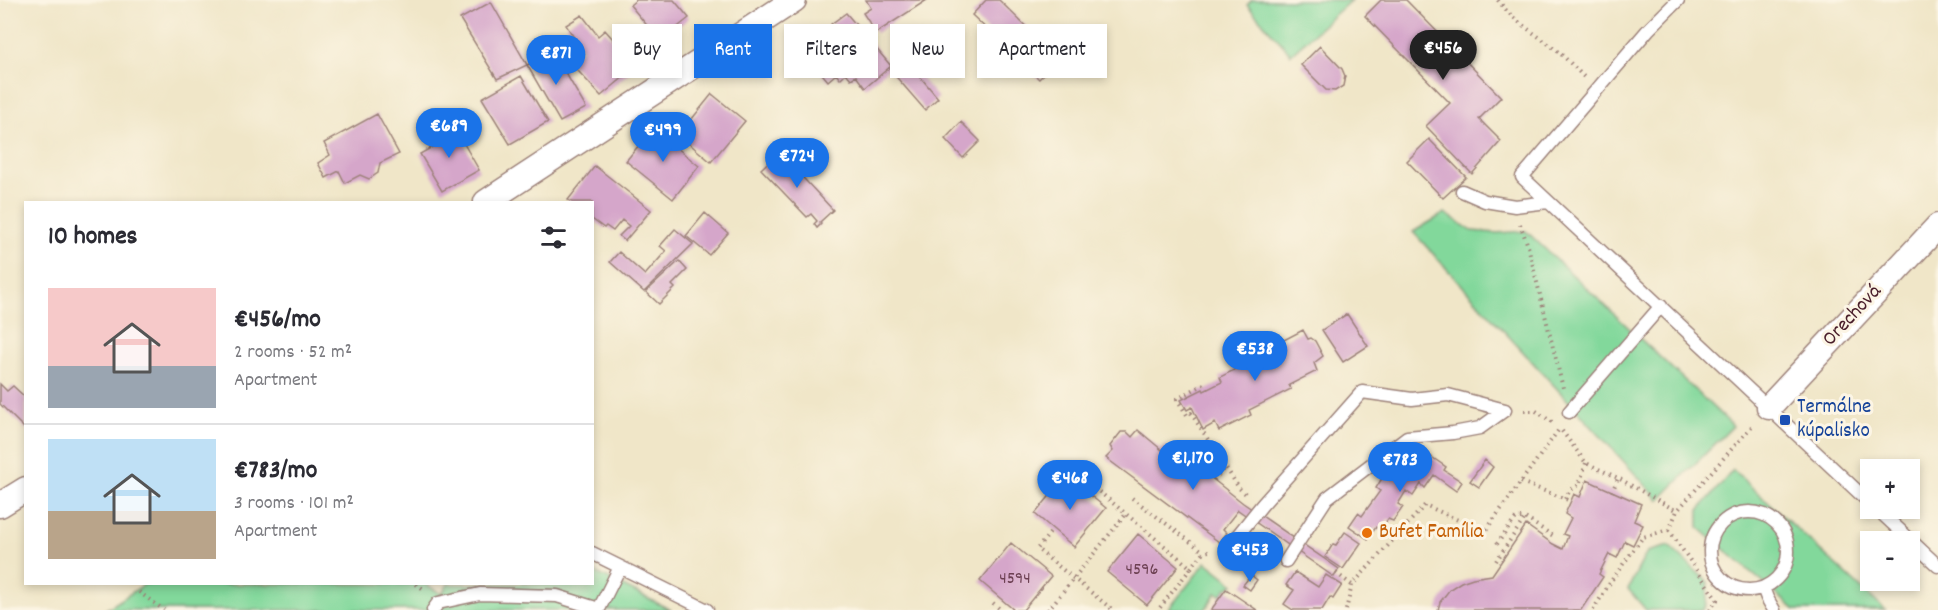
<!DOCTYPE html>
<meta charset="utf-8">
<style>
:root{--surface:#fff;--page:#f2f2f3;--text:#2b2b33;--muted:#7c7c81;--line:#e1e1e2;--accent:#1a73e8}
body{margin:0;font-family:Dekko,sans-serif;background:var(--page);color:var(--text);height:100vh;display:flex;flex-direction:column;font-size:22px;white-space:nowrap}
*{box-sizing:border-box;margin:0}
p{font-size:20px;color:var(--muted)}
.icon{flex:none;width:33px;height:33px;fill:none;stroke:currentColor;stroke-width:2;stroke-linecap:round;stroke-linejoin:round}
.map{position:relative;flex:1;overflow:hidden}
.sheet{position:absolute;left:24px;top:201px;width:570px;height:384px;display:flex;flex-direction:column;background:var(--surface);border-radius:0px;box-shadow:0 3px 9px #0003}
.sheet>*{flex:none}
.guide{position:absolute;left:612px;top:24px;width:570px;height:54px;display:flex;gap:12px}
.fabs{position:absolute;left:1860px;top:459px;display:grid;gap:12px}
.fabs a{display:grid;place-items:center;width:60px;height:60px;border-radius:0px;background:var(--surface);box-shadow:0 3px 9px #0003;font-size:30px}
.price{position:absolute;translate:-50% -51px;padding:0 14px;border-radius:21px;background:var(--accent);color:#fff;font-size:20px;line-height:39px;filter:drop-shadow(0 2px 3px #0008)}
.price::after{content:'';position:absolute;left:50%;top:36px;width:18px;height:14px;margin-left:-9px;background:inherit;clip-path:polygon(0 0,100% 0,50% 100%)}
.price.active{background:#222;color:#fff}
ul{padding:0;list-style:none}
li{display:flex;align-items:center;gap:18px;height:150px;padding:0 24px}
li+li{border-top:2px solid var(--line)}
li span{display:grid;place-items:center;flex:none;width:168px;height:120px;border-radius:0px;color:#555}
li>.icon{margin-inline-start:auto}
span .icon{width:72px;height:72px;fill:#fffc;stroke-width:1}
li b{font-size:26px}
h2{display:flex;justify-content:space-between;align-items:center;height:72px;padding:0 24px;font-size:26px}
.tag{padding:0 21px;border-radius:0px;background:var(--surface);box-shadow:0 3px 9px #0003;font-size:21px;line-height:54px}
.tag.active{background:var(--accent);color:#fff}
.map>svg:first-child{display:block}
.green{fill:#82d89b;stroke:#667c63;stroke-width:1.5}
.building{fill:#d5a6ca}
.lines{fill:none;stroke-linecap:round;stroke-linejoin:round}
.service-casing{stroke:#9d827a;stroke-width:15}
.minor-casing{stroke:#9d827a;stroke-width:27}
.path{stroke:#9d827a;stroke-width:4;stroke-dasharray:1.5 4.5;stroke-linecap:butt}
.service{stroke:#fff;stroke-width:12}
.minor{stroke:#fff;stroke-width:24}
.transit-dot{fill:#1a4fb4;stroke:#fcf5e5;stroke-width:2}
.food-dot{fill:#e8710a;stroke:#fcf5e5;stroke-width:2}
.labels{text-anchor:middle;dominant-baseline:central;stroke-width:6;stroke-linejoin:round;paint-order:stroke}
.number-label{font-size:18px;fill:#6d4153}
.street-label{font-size:21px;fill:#4a1f2b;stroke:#fcf5e5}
.transit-label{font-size:21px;fill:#164399;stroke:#fcf5e5;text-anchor:start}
.food-label{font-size:21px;fill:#c56008;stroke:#fcf5e5;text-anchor:start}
</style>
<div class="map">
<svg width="1938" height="610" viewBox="0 0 1938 610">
<rect width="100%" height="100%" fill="#fcf5e5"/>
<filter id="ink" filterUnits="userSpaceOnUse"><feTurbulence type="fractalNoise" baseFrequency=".0167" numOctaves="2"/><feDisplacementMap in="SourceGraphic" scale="12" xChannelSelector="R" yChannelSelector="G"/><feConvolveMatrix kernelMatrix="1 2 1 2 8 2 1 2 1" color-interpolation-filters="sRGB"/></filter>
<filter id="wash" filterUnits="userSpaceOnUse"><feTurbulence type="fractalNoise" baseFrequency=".008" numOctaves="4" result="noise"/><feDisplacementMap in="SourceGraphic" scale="24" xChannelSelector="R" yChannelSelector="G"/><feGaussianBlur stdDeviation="1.35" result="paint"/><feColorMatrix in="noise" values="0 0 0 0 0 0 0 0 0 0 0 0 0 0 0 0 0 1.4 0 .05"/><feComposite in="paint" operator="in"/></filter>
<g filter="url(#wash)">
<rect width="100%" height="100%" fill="#f0e6c8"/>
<path class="green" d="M1252,0H1351L1291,54L1247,5Z
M1445,213L1472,231L1497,233L1526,231L1733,426L1659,500L1413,232Z
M1733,470L1885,610H1795L1699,528V510Z
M1669,546L1708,582L1706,605L1703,610H1646L1628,589L1647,552Z
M1206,562L1234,584L1226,589L1221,595L1216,593L1205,610H1168Z
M593,571L671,610H105L145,584H425L442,594L448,584H592Z"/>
<g id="blocks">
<path class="building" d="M636,0H674L689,18L660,41L630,5Z
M866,0H927L876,33L863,13L871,8Z
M986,0H999L1059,59L1039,79L972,15Z
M1381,0H1406L1501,97L1479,119L1501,141L1472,174L1426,126L1450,103L1365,16Z
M491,2L527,65L497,79L460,19Z
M846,13L891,66L865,88L856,76L851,79L846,73L840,79L836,74L828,81L807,56L829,38L825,33L833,26L831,24Z
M582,15L598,36L605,30L637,66L601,96L569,61L582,50L566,25Z
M1320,46L1342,69L1345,76L1343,86L1335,91L1326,90L1301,65Z
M553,51L586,108L560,122L527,65Z
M906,60L938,98L925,110L892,72Z
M521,76L548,122L510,144L482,98Z
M712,94L745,121L711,162L679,135Z
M377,114L399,154L380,163L378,173L369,179L360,175L345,183L339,171L326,178L318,163L330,155L324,143Z
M961,122L980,141L963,158L945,139Z
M452,123L479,170L442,191L420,154L438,144L432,135Z
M653,128L699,166L673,199L626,161Z
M1429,139L1466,177L1443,198L1407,161Z
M779,152L833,210L820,222L821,224L817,228L814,224L817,221L811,214L807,217L761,169Z
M595,166L651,210L625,241L619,236L629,226L622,220L613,231L606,226L604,228L592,219V202H572L568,200Z
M705,213L728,233L709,255L686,236Z
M675,229L693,244L644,292L610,262L619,252L645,275L666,251L660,246Z
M679,261L687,270L672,285L675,288L659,304L646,292Z
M1347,314L1368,346L1343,362L1322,330Z
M1303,330L1308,339L1311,338L1315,341L1323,356L1314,363L1317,371L1289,385L1291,389L1249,410L1251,415L1219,431L1215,423L1203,430L1192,407L1187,410L1181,400L1203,389L1204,391L1222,382L1220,377L1262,356L1261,352Z
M0,384L7,391L13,386L26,398V430L0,404Z
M1138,430L1162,450L1165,446L1203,476L1205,473L1243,503L1339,569L1334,577L1238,510L1223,529L1227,533L1219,542L1106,458L1113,451L1110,446L1121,432H1127L1132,437Z
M1423,451L1446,467L1444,470L1462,482L1456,491L1434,475L1425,488L1421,484L1413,496L1406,491L1398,504L1403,507L1393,521L1388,519L1380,530L1376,527L1368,539L1349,526L1358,513L1362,516L1380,491L1376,488L1384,475L1390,480L1399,469L1403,472L1411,460L1415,464Z
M1485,460L1493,467L1479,487L1470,481Z
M1066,476L1106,508L1074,547L1035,514Z
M1587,480L1641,504L1634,521L1643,525L1633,545L1625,541L1617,558L1609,554L1599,574L1603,577L1581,610H1438L1440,602L1450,589L1461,582L1473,578L1492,575L1526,525L1553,544L1563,549L1568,536L1563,534L1571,518L1565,514L1574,494L1580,497Z
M1345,532L1361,543L1343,569L1325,557L1333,544L1336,545Z
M1138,534L1178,567L1147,605L1107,572Z
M1011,543L1051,576L1023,610H1014L980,581Z
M1295,572L1318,587L1326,575L1342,585L1333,599L1330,597L1322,610H1293L1284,604L1294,590L1286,585Z
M1251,575L1257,580L1250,590L1243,585Z
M1226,589L1257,610H1211Z"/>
</g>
</g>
<g filter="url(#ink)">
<use href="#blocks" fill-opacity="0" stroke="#9d827a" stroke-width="1.5"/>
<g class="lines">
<g class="service-casing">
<path id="service" d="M1678,0L1648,30L1522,177L1870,503
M1462,191L1485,201L1515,206L1548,202
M1569,412L1661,306
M1876,508L1938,566
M1710 551a39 39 0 1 1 78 0a39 39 0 1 1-78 0Z
M1230,545L1262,505L1362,392L1412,399L1448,395L1505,410
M592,553L707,610
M1286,561L1327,498L1407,437L1453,433L1480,428L1505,410
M1763,588L1767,598L1774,610
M433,610L438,603L480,594L557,596L599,609L620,567"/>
</g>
<g class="minor-casing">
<path id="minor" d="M486,202L794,0
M1769,407L1938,226
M0,505L26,489"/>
</g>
<path class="path" d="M1498,0C1513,22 1536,33 1556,50C1566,58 1575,68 1584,77
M1520,224L1528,246L1563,388
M1204,384L1177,399L1187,415L1191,413L1239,488L1247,495
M1524,411H1536L1552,422
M1562,431L1586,463L1618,478L1677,511
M1214,480L1225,467
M1521,482L1571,501
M1090,484L1191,568L1158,610
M1612,492L1618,478
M1132,498L1204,552
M1565,499L1570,490L1579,485L1586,463
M1669,530L1677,511L1752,426
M1669,530L1717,600L1710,610
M1050,533L1037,549L1113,610
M1483,534L1560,428
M1497,544L1516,518H1525L1555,537
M1496,561L1525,518
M1191,568L1204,552L1213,550
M1336,573L1352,585
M416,584L425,590
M139,592L164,610
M993,603L1001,610
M1048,610L1126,514
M1346,610L1352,585L1425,505L1458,520
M1593,610L1613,578L1643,537L1669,530"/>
<use href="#service" class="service"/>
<use href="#minor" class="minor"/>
</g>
</g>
<rect class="transit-dot" x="1779" y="414" width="12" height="12" rx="3"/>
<circle class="food-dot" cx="1367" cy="533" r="6"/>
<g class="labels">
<g class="number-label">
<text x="1142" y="570">4596</text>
<text x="1015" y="579">4594</text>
</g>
<g class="street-label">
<text transform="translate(1853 316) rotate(-47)">Orechová</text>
</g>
<g class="transit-label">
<text x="1797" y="408">Termálne<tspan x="1797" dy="24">kúpalisko</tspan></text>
</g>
<g class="food-label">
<text x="1379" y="533">Bufet Família</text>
</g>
</g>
</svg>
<div class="fabs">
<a>+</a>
<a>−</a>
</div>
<b class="price active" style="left:1443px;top:81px">€456</b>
<b class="price" style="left:556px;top:86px">€871</b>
<b class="price" style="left:449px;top:159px">€689</b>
<b class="price" style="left:663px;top:163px">€499</b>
<b class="price" style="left:797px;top:189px">€724</b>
<b class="price" style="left:1255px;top:382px">€538</b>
<b class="price" style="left:1193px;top:491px">€1,170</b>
<b class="price" style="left:1400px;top:493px">€783</b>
<b class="price" style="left:1070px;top:511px">€468</b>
<b class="price" style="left:1250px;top:583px">€453</b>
<div class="guide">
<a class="tag">Buy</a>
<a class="tag active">Rent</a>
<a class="tag">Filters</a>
<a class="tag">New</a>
<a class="tag">Apartment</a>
</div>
<section class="sheet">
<h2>10 homes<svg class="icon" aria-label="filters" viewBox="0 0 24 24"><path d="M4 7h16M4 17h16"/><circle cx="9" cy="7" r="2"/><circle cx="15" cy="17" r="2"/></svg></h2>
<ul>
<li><span style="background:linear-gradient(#f6c9c9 65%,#9aa5b1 0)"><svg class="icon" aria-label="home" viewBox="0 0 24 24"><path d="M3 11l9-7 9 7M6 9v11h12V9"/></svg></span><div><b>€456/mo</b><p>2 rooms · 52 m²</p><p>Apartment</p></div></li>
<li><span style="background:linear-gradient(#bfe0f5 60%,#b9a48a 0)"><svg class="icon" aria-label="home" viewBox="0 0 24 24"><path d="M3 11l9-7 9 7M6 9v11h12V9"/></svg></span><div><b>€783/mo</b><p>3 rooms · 101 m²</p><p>Apartment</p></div></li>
</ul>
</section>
</div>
